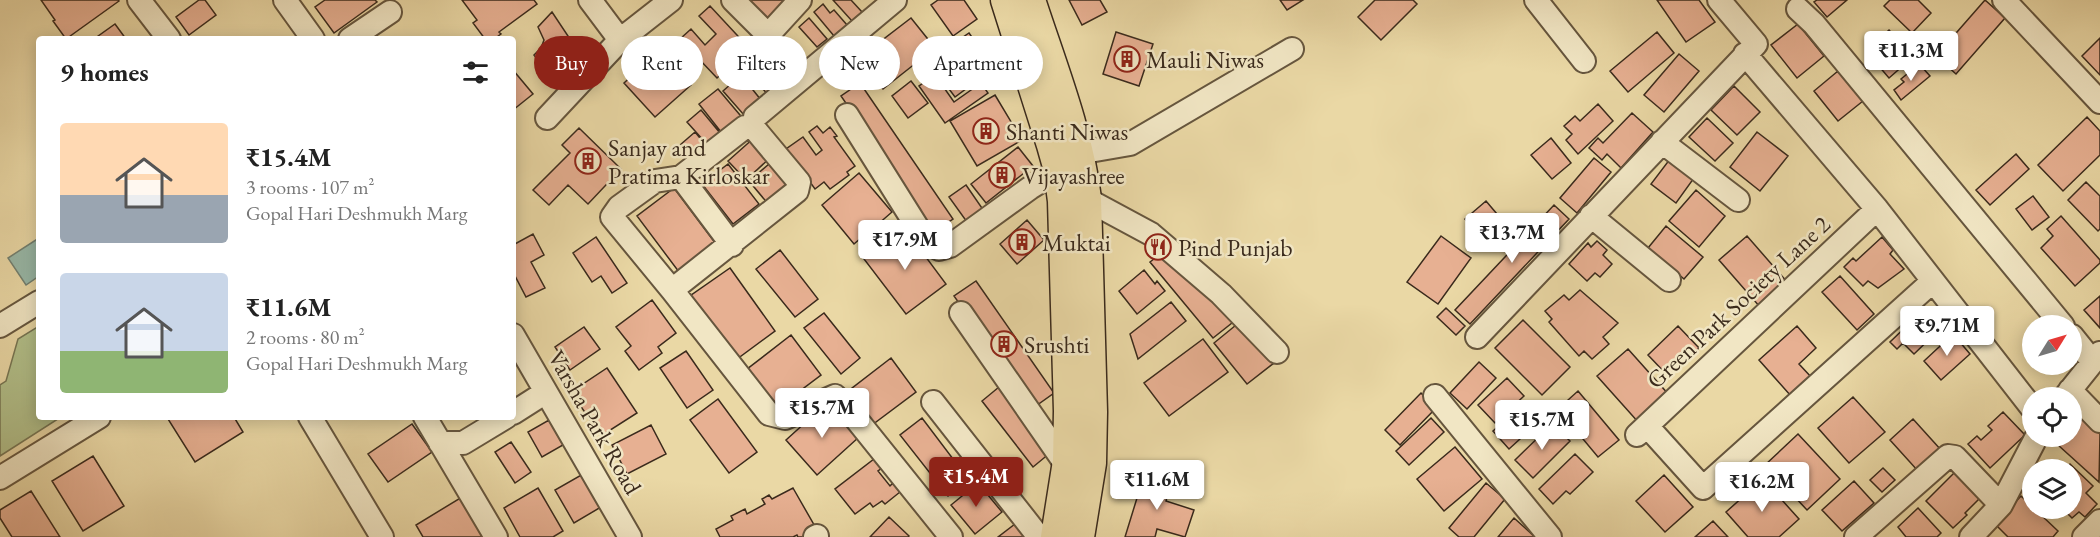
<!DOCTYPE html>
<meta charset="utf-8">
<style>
:root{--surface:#fff;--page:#f6f6f6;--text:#222;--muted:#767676;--accent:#8f2418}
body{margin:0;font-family:"EB Garamond",serif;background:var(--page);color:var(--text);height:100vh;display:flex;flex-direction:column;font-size:22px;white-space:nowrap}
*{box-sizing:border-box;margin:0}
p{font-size:20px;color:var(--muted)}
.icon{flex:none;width:33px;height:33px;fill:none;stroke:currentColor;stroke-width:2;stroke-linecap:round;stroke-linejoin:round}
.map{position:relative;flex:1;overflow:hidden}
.details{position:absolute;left:36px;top:36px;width:480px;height:384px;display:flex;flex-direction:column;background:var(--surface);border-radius:6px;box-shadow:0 3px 15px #0003}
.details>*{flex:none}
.hud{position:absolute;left:534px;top:36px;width:570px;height:54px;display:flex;gap:12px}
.needle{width:39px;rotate:53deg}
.tools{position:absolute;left:2022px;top:315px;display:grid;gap:12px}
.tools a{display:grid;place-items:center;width:60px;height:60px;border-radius:50%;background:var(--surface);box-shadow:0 3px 15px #0003;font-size:30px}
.price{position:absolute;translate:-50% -51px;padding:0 14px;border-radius:6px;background:#fff;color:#222;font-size:20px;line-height:39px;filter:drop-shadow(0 2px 3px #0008)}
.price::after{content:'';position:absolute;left:50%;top:36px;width:18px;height:14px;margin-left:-9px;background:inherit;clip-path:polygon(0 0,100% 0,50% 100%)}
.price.on{background:var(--accent);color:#fff}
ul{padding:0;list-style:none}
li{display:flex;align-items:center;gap:18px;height:150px;padding:0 24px}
li span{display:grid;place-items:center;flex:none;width:168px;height:120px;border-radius:6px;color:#555}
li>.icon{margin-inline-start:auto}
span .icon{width:72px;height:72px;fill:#fffc;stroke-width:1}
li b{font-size:26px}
h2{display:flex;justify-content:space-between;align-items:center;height:72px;padding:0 24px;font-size:26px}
.chip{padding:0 21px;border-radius:27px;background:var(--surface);box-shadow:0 3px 15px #0003;font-size:21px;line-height:54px}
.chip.on{background:var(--accent);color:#fff}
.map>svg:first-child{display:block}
.green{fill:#b2c08a;stroke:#767553;stroke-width:1.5}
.water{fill:#98b9a9;stroke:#728071;stroke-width:1.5}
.building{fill:#e7b092;stroke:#3a2a1c;stroke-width:1.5}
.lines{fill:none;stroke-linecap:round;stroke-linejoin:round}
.minor-casing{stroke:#66563e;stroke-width:26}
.major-casing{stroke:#3a2a1c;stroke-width:33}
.minor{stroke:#f1e6c4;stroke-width:22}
.major{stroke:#ead8a5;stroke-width:30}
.labels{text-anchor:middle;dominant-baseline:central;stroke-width:5;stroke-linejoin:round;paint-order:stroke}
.poi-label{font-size:24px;fill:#3a2a1c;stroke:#f1e6c4;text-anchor:start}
.street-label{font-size:24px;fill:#3a2a1c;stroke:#f1e6c4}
</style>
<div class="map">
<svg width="2100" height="537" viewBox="0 0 2100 537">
<rect width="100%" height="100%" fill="#ead8a5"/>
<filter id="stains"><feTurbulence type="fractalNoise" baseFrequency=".00333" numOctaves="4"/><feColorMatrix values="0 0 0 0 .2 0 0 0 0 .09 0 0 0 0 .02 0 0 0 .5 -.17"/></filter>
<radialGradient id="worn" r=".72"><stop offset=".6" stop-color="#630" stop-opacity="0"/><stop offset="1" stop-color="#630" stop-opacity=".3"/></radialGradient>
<path class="green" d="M39,326V417H61L0,456V385L6,381L18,339Z"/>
<path class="water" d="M39,238V276L26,285L8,258Z"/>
<path class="building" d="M41,0H118L119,1L66,39L53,21L55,20Z
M199,0H205L216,15L189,35L176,17Z
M325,0H375L377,2L334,33L315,7Z
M462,0H534L537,4L499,32L501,34L494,39H485L473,23L477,20Z
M734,0H796L768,22Z
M833,0H851L862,12L852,21Z
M938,0H964L977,19L953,36L931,5Z
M1069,0H1100L1107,12L1082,25Z
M1280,0H1303L1287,10Z
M1375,0H1413L1417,4L1381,40L1358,17Z
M1657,0H1699L1715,22L1686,42Z
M1817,0H1847L1827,17L1814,2Z
M1890,0H1918L1931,13L1912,33L1884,6Z
M1985,0L2005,18L1956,74L1936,56Z
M823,4L830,13L834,10L847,25L834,36L814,12Z
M710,6L749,48L717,78L680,39L691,29L705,45L716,34L699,16Z
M552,12L570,39L572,53L552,78L534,55L541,48L544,40L538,27Z
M809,18L827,39L817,47L799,27Z
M911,18L935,48L883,89L859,58Z
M115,24L126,39H94Z
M1798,24L1824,56L1797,78L1771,45Z
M1889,30L1913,57L1889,78L1866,51Z
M1116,32L1153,44L1139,86L1103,74Z
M1657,32L1674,53L1628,92L1610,71Z
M969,33L981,50L946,74L934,57Z
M2100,38V75L2082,56Z
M660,50L691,85L655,117L624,83Z
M1679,54L1699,71L1664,112L1644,95Z
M768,57L788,79L769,96L749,73Z
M977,62L986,74L955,97L946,85Z
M1921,66L1930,76L1901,100L1894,90L1904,82L1901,79L1912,70L1914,72Z
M513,70L533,94L513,110Z
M1838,71L1863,101L1838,121L1814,91Z
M741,75L761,100L744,115L723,91Z
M935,75L954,102L981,83L988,93L945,123L919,86Z
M911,81L928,103L908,118L892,96Z
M860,83L953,219L934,232L841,96Z
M1734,86L1760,112L1737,135L1711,110Z
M718,89L745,121L725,137L699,104Z
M995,95L1022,140L977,166L950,121Z
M1598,104L1613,121L1578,154L1566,140L1572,134L1564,126L1575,116L1580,121Z
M701,110L725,139L712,150L687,122Z
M1632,113L1653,132L1621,168L1607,154L1602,160L1589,148L1598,138L1603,143Z
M2087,117L2100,131V155L2063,191L2038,165Z
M1707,118L1733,143L1715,161L1689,137Z
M817,126L823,133L830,127L837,136L834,137L855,166L847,172L849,175L830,189L824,182L815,189L786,149L803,137L816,155L822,150L809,132Z
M579,128L621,169L588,204L568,185L549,205L533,190L570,153L562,145Z
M695,132L709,149L695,161L680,145Z
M1757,132L1788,156L1760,191L1730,167Z
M755,137L772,156L746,180L728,161Z
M1551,138L1571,163L1552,179L1531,155Z
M1018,147L1033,166L986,203L971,184Z
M2016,154L2029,169L1990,205L1976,190Z
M1594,158L1611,172L1577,213L1560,198Z
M1670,159L1694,178L1676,203L1651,184Z
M728,164L759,204L733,224L702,184Z
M769,164L789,188L769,205L749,181Z
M859,173L892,212L877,225L874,221L866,227L869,231L854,244L822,205Z
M2086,182L2100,196V229L2098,231L2068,200Z
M966,185L984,211L967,222L949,197Z
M674,188L716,244L679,272L637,216Z
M1696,190L1725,216L1699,247L1669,221Z
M2033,196L2049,217L2032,230L2016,209Z
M1486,201L1508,227L1487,245L1465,219Z
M1554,205L1569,219L1470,324L1455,310Z
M2061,216L2100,260V263L2075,286L2041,248L2053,236L2047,229Z
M1027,220L1044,240L1017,264L1000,244Z
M1666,226L1703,257L1684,279L1648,248Z
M905,229L946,284L906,314L864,259Z
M533,234L544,255L531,262L545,288L526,297L513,272V245Z
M1441,236L1471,258L1438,304L1407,282Z
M1747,236L1788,283L1760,307L1719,260Z
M596,237L627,283L612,293L601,276L592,282L573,253Z
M1882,237L1893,250L1890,254L1904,269L1878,288L1868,281L1863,286L1844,267L1853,258L1856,261Z
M1597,241L1607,250L1603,255L1612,264L1600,277L1595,273L1587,281L1569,264L1588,243L1591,247Z
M780,250L818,299L795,317L756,269Z
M1163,252L1237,319L1213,338L1150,262Z
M730,268L775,331L733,362L687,298Z
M1144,270L1155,284L1157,281L1165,291L1137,314L1119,291Z
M1840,276L1874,314L1857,330L1822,292Z
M976,281L1054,393L1033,408L954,296Z
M1580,290L1618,323L1603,337L1609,344L1592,359L1584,351L1579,356L1549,322L1552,319L1545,311L1564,295L1569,300Z
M2100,296V328L2084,310Z
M652,300L676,333L658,347L662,353L639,370L625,351L631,346L616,327Z
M1171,302L1186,321L1138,359L1130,334Z
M1446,308L1465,326L1456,335L1437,317Z
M824,313L860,358L841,374L804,328Z
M1927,315L1940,329L1914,354L1903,343L1897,349L1890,342L1917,316L1921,320Z
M1523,320L1570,367L1542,395L1495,348Z
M1241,321L1274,363L1247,384L1214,343Z
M1678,326L1699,348L1669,377L1648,355Z
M1797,326L1816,348L1799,364L1812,378L1791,396L1759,360Z
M584,327L600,349L570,370L555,347Z
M1953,334L1970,354L1941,380L1924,361Z
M791,335L821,375L772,412L742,373Z
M1203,339L1228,372L1169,416L1144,383Z
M1628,349L1670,396L1639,423L1597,376Z
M686,351L713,390L687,408L660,368Z
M891,358L916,392L872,425L847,392Z
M1479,362L1496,378L1467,409L1450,393Z
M607,368L637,413L601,436L571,392Z
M1507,378L1524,396L1495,423L1478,405Z
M999,387L1050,453L1033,467L982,401Z
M1578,391L1619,440L1598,457L1558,409Z
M1421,393L1436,408L1400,445L1385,430Z
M1853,397L1885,432L1849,463L1818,428Z
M718,399L757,452L729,473L690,420Z
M828,402L859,437L817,475L786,440Z
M1525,402L1541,420L1509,449L1493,431Z
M2003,412L2025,435L1990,468L1968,444L1977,436L1981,440L1992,430L1988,426Z
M171,417H234L243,432L195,462L168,419Z
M922,418L969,480L948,496L900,435Z
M1431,418L1444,432L1409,465L1396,451Z
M2083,418L2100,434L2099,482L2058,445L2066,436H2072V430Z
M1913,419L1941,450L1918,471L1890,440Z
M549,420L563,445L542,457L528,432Z
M412,424L432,452L388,482L368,454Z
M1552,424L1570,441L1533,478L1515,460Z
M651,425L666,454L627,474L612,445Z
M1798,434L1840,479L1807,510L1765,465Z
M511,442L531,472L515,483L495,452Z
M1455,447L1482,479L1444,511L1417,479Z
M1575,454L1593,472L1570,494L1566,491L1553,504L1539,489Z
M93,456L124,506L83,531L52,481Z
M874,459L882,468L878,471L890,486L893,483L900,492L885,504L882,501L873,507L870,503L855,514L835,489Z
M2070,464L2093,486L2086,493L2097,504L2085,517L2079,512L2072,518L2062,508H2072V470H2064Z
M1883,468L1895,480L1882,492L1870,480Z
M1145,472L1169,479L1165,492L1168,493L1166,501L1194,510L1185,537L1157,529L1155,537H1125Z
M1955,472L1980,498L1965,513L1967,515L1953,528L1926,501Z
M583,474L601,507L574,523L555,490Z
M1664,475L1693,507L1665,532L1636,501Z
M1763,479L1799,519L1779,537H1748L1726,512Z
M1854,481L1874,503L1842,531L1822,510Z
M978,483L1002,512L975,534L951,505Z
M1486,483L1505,499L1474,537H1459L1449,528Z
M538,488L563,531L553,537H520L504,508Z
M793,488L817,530L804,537H798L797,535L793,537H720L716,529L733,520L731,516L745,509L747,514L765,504L762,499L769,495L772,499Z
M31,491L60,537H12L0,518V510Z
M2021,496L2058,531L2053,537H2008L1995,524Z
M462,497L486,535L482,537H423L416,525Z
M1918,508L1941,533L1937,537H1906L1898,527Z
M889,517L909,536L908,537H870Z
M1514,518L1535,537H1498Z
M1713,521L1728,537H1695Z
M1015,524L1025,537H998Z"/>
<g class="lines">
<g class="minor-casing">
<path id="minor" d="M139,0L169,39
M285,0L313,39
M590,0L620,40
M733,0L768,35L800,0
M1536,0L1584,61
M2004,0L2100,102
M1798,9L1814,24L2063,326
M350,39L390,12
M1745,54L1877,209L2032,408
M847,115L926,241L939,249L950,246L1030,188L1059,170
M755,117L895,0
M547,118L620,40L671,0
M1662,142L1738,200
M1078,153L1130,144L1292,49
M681,177L732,245
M1086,199L1151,234L1221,294L1277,352
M1591,216L1669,280
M672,290L612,217L619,207L655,181L681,177L745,127H753L799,182L797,191L672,290L769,414L785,418L835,396L853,415L951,537
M961,313L1067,466
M0,326L39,302
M513,335L630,537
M2072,336L2093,362
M1477,337L1756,44L1719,0
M2070,390L2100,421
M1435,396L1550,537
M2064,398L2100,353
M933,402L1039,537
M513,413L546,392
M310,417L382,537
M425,417L496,537
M1647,426L1703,488L1933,281
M1637,435L1877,209
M440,443H463L506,417
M0,478L99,417
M815,537L817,536
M1856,537L1948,456L1955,457L2001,505
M1971,537L2001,505L2037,436
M2084,537L2100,521"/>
</g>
<g class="major-casing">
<path id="major" d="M1006,0L1052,145L1059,170L1063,201L1069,411L1068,461L1056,537
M1030,0C1051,65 1078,131 1086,199L1092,412L1091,463L1079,537"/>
</g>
<use href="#minor" class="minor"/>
<use href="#major" class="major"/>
</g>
<defs>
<g id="building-ring" transform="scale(1.35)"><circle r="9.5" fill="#f1e6c4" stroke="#8f2418" stroke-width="1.5"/><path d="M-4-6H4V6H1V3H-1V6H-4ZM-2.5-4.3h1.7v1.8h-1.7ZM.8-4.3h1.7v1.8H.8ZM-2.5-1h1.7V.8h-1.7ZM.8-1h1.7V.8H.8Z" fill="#8f2418"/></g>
<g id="restaurant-ring" transform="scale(1.35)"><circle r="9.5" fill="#f1e6c4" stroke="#8f2418" stroke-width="1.5"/><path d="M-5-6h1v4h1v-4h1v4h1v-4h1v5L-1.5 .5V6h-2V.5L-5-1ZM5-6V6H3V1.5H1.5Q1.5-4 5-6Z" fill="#8f2418"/></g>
</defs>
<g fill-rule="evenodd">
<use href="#building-ring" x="1127" y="59"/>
<use href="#building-ring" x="986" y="131"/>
<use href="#building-ring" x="588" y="161"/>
<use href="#building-ring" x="1002" y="175"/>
<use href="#building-ring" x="1022" y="242"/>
<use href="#restaurant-ring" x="1158" y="247"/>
<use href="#building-ring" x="1004" y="344"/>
</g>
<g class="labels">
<g class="poi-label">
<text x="1146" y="59">Mauli Niwas</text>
<text x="1006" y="131">Shanti Niwas</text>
<text x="608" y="147">Sanjay and<tspan x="608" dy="28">Pratima Kirloskar</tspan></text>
<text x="1022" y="175">Vijayashree</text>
<text x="1042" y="242">Muktai</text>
<text x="1178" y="247">Pind Punjab</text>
<text x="1024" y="344">Srushti</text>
</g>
<g class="street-label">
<text transform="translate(1738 302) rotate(-43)">Green Park Society Lane 2</text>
<text transform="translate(595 422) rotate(60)">Varsha Park Road</text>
</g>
</g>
<rect width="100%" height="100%" filter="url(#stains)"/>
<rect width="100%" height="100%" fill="url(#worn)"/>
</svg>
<div class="tools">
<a><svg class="needle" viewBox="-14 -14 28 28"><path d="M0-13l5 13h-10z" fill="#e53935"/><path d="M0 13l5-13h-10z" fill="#767676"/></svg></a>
<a><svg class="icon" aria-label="locate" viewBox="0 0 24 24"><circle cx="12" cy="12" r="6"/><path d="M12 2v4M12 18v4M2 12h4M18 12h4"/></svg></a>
<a><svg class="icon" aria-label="layers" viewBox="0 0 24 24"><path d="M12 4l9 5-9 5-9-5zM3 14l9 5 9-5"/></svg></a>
</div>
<b class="price" style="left:1911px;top:82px">₹11.3M</b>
<b class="price" style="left:1512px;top:264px">₹13.7M</b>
<b class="price" style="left:905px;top:271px">₹17.9M</b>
<b class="price" style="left:1947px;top:357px">₹9.71M</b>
<b class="price" style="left:822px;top:439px">₹15.7M</b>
<b class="price" style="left:1542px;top:451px">₹15.7M</b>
<b class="price on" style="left:976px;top:508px">₹15.4M</b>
<b class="price" style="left:1157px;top:511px">₹11.6M</b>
<b class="price" style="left:1762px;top:513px">₹16.2M</b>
<div class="hud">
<a class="chip on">Buy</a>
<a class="chip">Rent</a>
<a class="chip">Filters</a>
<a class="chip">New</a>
<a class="chip">Apartment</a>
</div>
<section class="details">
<h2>9 homes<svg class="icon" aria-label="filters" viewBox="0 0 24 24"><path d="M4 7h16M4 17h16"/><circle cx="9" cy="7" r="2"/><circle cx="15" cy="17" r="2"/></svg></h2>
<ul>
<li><span style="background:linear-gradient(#ffd9b3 60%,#9aa5b1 0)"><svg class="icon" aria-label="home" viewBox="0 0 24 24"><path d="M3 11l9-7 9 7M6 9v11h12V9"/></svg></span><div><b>₹15.4M</b><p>3 rooms · 107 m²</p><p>Gopal Hari Deshmukh Marg</p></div></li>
<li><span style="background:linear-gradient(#c9d6e8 65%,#8fb573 0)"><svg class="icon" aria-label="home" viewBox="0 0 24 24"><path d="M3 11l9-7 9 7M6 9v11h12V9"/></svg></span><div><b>₹11.6M</b><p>2 rooms · 80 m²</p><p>Gopal Hari Deshmukh Marg</p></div></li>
</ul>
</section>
</div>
